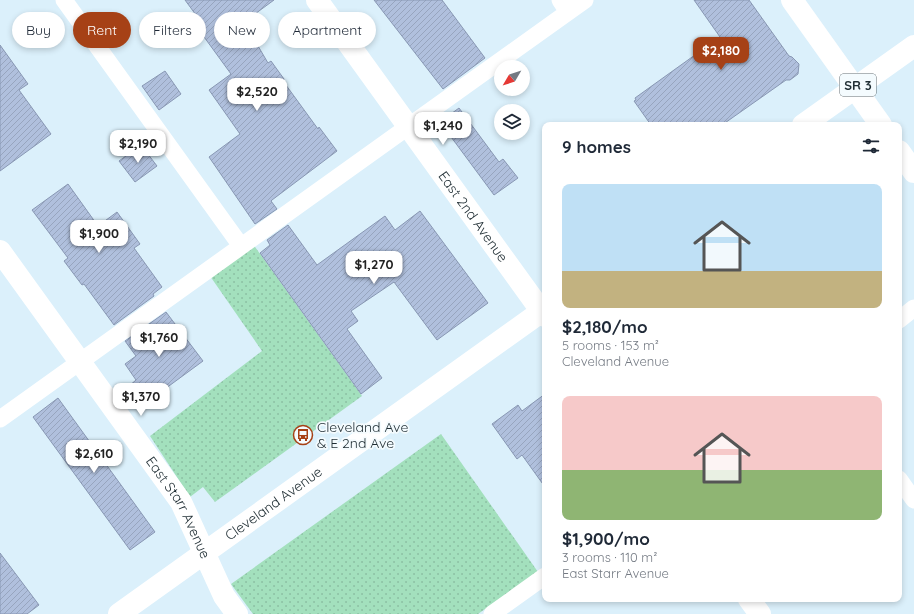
<!DOCTYPE html>
<meta charset="utf-8">
<style>
:root{--surface:#fff;--page:#f6f6f7;--text:#1f2937;--muted:#747a83;--accent:#a64116}
body{margin:0;font-family:Quicksand,sans-serif;background:var(--page);color:var(--text);height:100vh;display:flex;flex-direction:column;font-size:15px;white-space:nowrap}
*{box-sizing:border-box;margin:0}
p{font-size:13px;color:var(--muted)}
.icon{flex:none;width:22px;height:22px;fill:none;stroke:currentColor;stroke-width:2;stroke-linecap:round;stroke-linejoin:round}
.map{position:relative;flex:1;overflow:hidden}
.details{position:absolute;left:542px;top:122px;width:360px;height:480px;display:flex;flex-direction:column;background:var(--surface);border-radius:8px;box-shadow:0 2px 6px #0003}
.details>*{flex:none}
.guide{position:absolute;left:12px;top:12px;width:380px;height:36px;display:flex;gap:8px}
.needle{width:26px;rotate:231deg}
.controls{position:absolute;left:494px;top:60px;display:grid;gap:8px}
.controls a{display:grid;place-items:center;width:36px;height:36px;border-radius:50%;background:var(--surface);box-shadow:0 2px 6px #0003;font-size:20px}
.price{position:absolute;translate:-50% -34px;padding:0 9px;border-radius:8px;background:#fff;color:#222;font-size:13px;line-height:26px;filter:drop-shadow(0 1px 2px #0008)}
.price::after{content:'';position:absolute;left:50%;top:24px;width:12px;height:9px;margin-left:-6px;background:inherit;clip-path:polygon(0 0,100% 0,50% 100%)}
.price.active{background:var(--accent);color:#fff}
ul{padding:0;list-style:none}
li{display:grid;align-content:center;gap:8px;height:212px;padding:0 20px}
li span{display:grid;place-items:center;height:124px;border-radius:8px;color:#555}
li>.icon{margin-inline-start:auto}
span .icon{width:72px;height:72px;fill:#fffc;stroke-width:1}
li b{font-size:17px}
h2{display:flex;justify-content:space-between;align-items:center;height:48px;padding:0 20px;font-size:17px}
.chip{padding:0 14px;border-radius:18px;background:var(--surface);box-shadow:0 2px 6px #0003;font-size:14px;line-height:36px}
.chip.active{background:var(--accent);color:#fff}
.map>svg:first-child{display:block}
.grass{fill:url(#grass-dots)}
.building{fill:url(#building-hatch);stroke:#8897b3}
.lines{fill:none;stroke-linecap:round;stroke-linejoin:round}
.lane{stroke:#fff;stroke-width:17}
.street{stroke:#fff;stroke-width:22}
.secondary{stroke:#fff;stroke-width:22}
.primary{stroke:#fff;stroke-width:22}
.labels{text-anchor:middle;dominant-baseline:central;stroke-width:3.5;stroke-linejoin:round;paint-order:stroke}
.shield{fill:#f4fbfe;stroke:#5f6b70;stroke-width:1}
.shield-label{font-size:13px;font-weight:bold;fill:#1f2d33}
.street-label{font-size:14px;fill:#1f2d33;stroke:#f4fbfe}
.poi-label{font-size:14px;fill:#1f2d33;stroke:#f4fbfe;text-anchor:start}
</style>
<div class="map">
<svg width="914" height="614" viewBox="0 0 914 614">
<defs>
<pattern id="grass-dots" width="8" height="8" patternUnits="userSpaceOnUse"><rect width="8" height="8" fill="#a3e0bd"/><path d="M2 2h.1M6 6h.1" fill="none" stroke="#8cc0a3" stroke-width="1.8" stroke-linecap="round"/></pattern>
<pattern id="building-hatch" width="6" height="6" patternUnits="userSpaceOnUse"><rect width="6" height="6" fill="#b0c0dd"/><path d="M-1 1l2-2M0 6l6-6M5 7l2-2" fill="none" stroke="#97a5be"/></pattern>
</defs>
<rect width="100%" height="100%" fill="#dbf0fb"/>
<path class="grass" d="M253,244L362,396L215,502L203,487L190,497L150,436L262,351L210,276Z
M441,434L538,572L478,614H253L231,584Z"/>
<path class="building" d="M185,0H274L244,22L268,63L271,61L284,79L283,81L318,129L319,127L337,151L272,200L271,201L277,209L255,224L209,157L240,134L209,90L231,74L199,30L204,26Z
M374,0H442L485,58L443,89Z
M694,0H749L789,56L792,57L799,64L798,74L790,80H786L722,125H651L634,101L636,100L635,98L720,37Z
M0,45L28,84L19,90L51,134L0,171Z
M165,71L181,94L159,110L142,86Z
M459,108L499,162L503,159L518,178L494,195L440,122Z
M141,145L157,166L135,182L119,161Z
M68,184L98,226L117,212L140,244L134,248L162,287L153,294L154,296L114,325L84,284L82,285L64,261L68,258L32,210Z
M420,211L488,303L437,340L394,282L351,311L358,321L347,329L382,378L361,394L260,253L270,245L267,240L288,225L317,265L385,216L395,230Z
M166,312L203,361L143,405L129,386L136,380L125,364L136,356L125,341Z
M545,394V487L522,455L517,459L492,424L518,405L522,411Z
M58,398L155,532L130,550L33,417Z
M0,553L39,605L27,614H0Z"/>
<g class="lines">
<path class="lane" d="M64,0L241,246
M560,0L568,12
M899,320L914,308
M0,419L585,0
M899,479L914,500
M492,614L545,576"/>
<g class="street">
<path d="M792,0L881,125"/>
<path d="M899,151L914,172"/>
<path id="s1" d="M0,251L181,502L224,596L237,614"/>
</g>
<g class="secondary">
<path id="s2" d="M317,0L545,316"/>
<path d="M749,599L760,614"/>
</g>
<g class="primary">
<path d="M803,125L914,46"/>
<path id="s3" d="M119,614L545,309"/>
</g>
</g>
<defs>
<g id="bus-ring" transform="scale(1)"><circle r="9.5" fill="#f4fbfe" stroke="#a64116" stroke-width="1.5"/><path d="M-5-6H5V4H4V6H2V4H-2V6H-4V4H-5ZM-3.5-4V0h7V-4ZM-3.5 1.2v1.5H-2V1.2ZM2 1.2v1.5H3.5V1.2Z" fill="#a64116"/></g>
</defs>
<g fill-rule="evenodd">
<use href="#bus-ring" x="303" y="435"/>
</g>
<g class="labels">
<rect class="shield" x="840" y="74" width="36" height="22" rx="3"/>
<g class="shield-label">
<text x="858" y="85">SR 3</text>
</g>
<g class="street-label">
<text stroke="none"><textPath href="#s2" startOffset="267">East 2nd Avenue</textPath></text>
<text stroke="none"><textPath href="#s3" startOffset="190">Cleveland Avenue</textPath></text>
<text stroke="none"><textPath href="#s1" startOffset="313">East Starr Avenue</textPath></text>
</g>
<g class="poi-label">
<text x="317" y="427">Cleveland Ave<tspan x="317" dy="16">&amp; E 2nd Ave</tspan></text>
</g>
</g>
</svg>
<div class="controls">
<a><svg class="needle" viewBox="-14 -14 28 28"><path d="M0-13l5 13h-10z" fill="#e53935"/><path d="M0 13l5-13h-10z" fill="#747a83"/></svg></a>
<a><svg class="icon" aria-label="layers" viewBox="0 0 24 24"><path d="M12 4l9 5-9 5-9-5zM3 14l9 5 9-5"/></svg></a>
</div>
<b class="price active" style="left:721px;top:71px">$2,180</b>
<b class="price" style="left:257px;top:112px">$2,520</b>
<b class="price" style="left:443px;top:146px">$1,240</b>
<b class="price" style="left:138px;top:164px">$2,190</b>
<b class="price" style="left:99px;top:254px">$1,900</b>
<b class="price" style="left:374px;top:285px">$1,270</b>
<b class="price" style="left:159px;top:358px">$1,760</b>
<b class="price" style="left:141px;top:417px">$1,370</b>
<b class="price" style="left:94px;top:474px">$2,610</b>
<div class="guide">
<a class="chip">Buy</a>
<a class="chip active">Rent</a>
<a class="chip">Filters</a>
<a class="chip">New</a>
<a class="chip">Apartment</a>
</div>
<section class="details">
<h2>9 homes<svg class="icon" aria-label="filters" viewBox="0 0 24 24"><path d="M4 7h16M4 17h16"/><circle cx="9" cy="7" r="2"/><circle cx="15" cy="17" r="2"/></svg></h2>
<ul>
<li><span style="background:linear-gradient(#bfe0f5 70%,#c2b280 0)"><svg class="icon" aria-label="home" viewBox="0 0 24 24"><path d="M3 11l9-7 9 7M6 9v11h12V9"/></svg></span><div><b>$2,180/mo</b><p>5 rooms · 153 m²</p><p>Cleveland Avenue</p></div></li>
<li><span style="background:linear-gradient(#f6c9c9 60%,#8fb573 0)"><svg class="icon" aria-label="home" viewBox="0 0 24 24"><path d="M3 11l9-7 9 7M6 9v11h12V9"/></svg></span><div><b>$1,900/mo</b><p>3 rooms · 110 m²</p><p>East Starr Avenue</p></div></li>
</ul>
</section>
</div>
